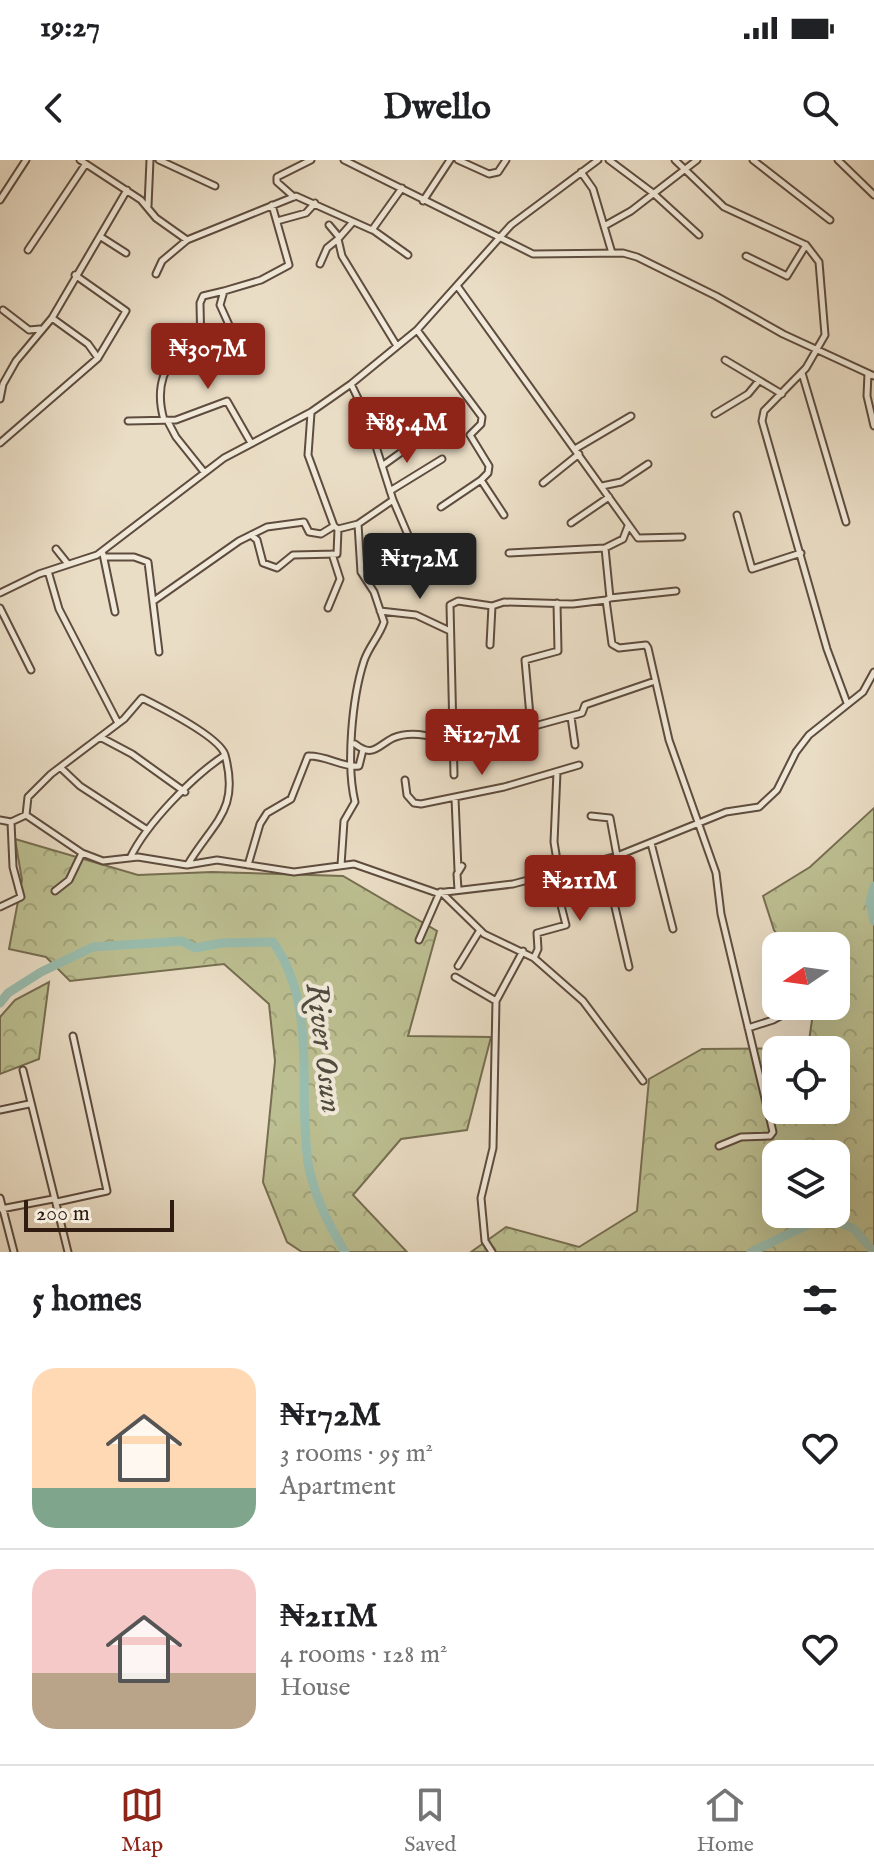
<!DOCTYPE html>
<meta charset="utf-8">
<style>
:root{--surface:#fff;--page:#f6f6f6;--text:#202124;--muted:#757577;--line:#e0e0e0;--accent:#8f2418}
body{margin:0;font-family:"IM FELL English",serif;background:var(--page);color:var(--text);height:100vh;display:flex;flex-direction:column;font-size:30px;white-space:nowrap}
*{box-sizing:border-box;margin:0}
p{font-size:26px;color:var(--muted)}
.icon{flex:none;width:44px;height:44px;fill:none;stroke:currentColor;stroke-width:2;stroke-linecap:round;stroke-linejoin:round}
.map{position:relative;height:1092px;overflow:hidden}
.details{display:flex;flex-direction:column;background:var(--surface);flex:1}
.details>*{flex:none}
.needle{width:52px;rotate:257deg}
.buttons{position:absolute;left:762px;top:772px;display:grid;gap:16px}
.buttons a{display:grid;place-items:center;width:88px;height:88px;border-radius:16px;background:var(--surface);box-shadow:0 8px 32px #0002;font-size:40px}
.scale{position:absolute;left:24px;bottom:20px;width:150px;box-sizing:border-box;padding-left:8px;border:4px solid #301c11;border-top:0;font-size:22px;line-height:28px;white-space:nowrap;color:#301c11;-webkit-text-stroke:6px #f1e9d9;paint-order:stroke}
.price{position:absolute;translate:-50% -68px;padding:0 18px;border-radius:8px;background:var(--accent);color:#fff;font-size:26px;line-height:52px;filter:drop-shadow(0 2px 4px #0008)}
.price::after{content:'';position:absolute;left:50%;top:48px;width:24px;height:18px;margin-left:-12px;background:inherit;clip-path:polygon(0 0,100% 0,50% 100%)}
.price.current{background:#222;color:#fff}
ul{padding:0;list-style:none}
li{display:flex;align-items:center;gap:24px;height:200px;padding:0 32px}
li+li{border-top:2px solid var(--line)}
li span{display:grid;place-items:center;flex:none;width:224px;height:160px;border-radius:24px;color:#555}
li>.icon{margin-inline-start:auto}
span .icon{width:96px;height:96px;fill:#fffc;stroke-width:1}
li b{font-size:34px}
h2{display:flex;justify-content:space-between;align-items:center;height:96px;padding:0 32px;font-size:34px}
.status{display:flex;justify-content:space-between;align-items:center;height:56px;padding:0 40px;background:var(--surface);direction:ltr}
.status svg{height:22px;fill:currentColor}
header{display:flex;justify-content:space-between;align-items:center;height:104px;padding:0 32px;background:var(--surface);font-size:36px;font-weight:700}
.menu{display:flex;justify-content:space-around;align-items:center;height:112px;border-top:2px solid var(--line);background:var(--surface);font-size:22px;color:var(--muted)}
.menu a{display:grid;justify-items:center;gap:4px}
.menu .current{color:var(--accent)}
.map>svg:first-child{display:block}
.forest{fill:url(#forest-crowns);stroke:#766e51;stroke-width:2;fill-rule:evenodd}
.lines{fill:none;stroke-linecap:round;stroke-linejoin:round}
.river{stroke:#99bdaf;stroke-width:9}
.minor-casing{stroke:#5e4c3e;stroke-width:9}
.minor{stroke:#f1e9d9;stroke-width:5}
.labels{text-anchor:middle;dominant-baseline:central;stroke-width:8;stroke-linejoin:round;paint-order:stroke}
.water-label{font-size:32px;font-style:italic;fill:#504c40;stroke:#f1e9d9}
</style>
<div class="status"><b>19:27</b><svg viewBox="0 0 49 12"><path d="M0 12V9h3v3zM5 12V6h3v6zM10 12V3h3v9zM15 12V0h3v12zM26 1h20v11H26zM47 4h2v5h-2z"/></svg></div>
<header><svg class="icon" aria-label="back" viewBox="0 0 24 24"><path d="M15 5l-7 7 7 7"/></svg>Dwello<svg class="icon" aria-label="search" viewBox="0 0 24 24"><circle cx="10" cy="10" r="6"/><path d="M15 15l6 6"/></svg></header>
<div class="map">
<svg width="874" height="1092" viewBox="0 0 874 1092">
<defs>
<pattern id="forest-crowns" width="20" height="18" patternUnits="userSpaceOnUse" patternTransform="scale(2)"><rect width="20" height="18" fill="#bcbf91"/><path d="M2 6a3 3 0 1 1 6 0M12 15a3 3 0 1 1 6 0" fill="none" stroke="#a2a47c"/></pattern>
</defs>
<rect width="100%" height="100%" fill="#eaddc5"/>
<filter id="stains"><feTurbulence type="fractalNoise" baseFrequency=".0025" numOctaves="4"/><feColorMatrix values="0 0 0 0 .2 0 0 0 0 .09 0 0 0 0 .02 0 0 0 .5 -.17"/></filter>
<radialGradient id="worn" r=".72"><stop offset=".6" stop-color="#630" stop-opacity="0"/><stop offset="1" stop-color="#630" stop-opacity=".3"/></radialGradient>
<path class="forest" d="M874,648V1092H471L506,1067L579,1087L637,1051L649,919L702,889L808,888L814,846H836V786H786L774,770L763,736L810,707ZM776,890H836V950H776ZM776,994H836V1054H776Z
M15,679L138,715L212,712L343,716L437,771L408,876L491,877L467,970L401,979L353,1035L407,1092H302L287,1082L263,1022L275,901L269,844L224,804L70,821L46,797L9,789L22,720Z
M49,822L39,899L0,914V857L15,840Z"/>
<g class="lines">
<path class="river" d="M874,726L870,742L874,761
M0,843L8,833L41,812L93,787L182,781L195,788L222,783L273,782C319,848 297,928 308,1002C313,1034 328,1064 345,1092
M751,1092L826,1056L854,1069L874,1092"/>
<g class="minor-casing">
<path id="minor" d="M80,0L141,40L156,58L187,80L296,36L372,70L402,28
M159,0L215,26
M344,0L533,94L623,93L637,97L716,136L783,174L874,216
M458,0L489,14L498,12L506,0
M609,0L653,33L699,75
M675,0L724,47L806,85L787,116L746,96
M753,0L830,60
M838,0L874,35
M581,12L593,29L612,93
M294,37L277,22V17L311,0
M0,40L26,0
M423,41L450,0
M148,46L150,0
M277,61L306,53L315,43
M352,63L338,79L342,96L397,186
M329,65L339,77
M606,65L631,51L697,0
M373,70L408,95
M101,77L126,93
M806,85L819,102L825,175L806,208L764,251L762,261L827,489L847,543
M28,90L85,5
M320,104L327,88L338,79
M156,114L162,101L187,80
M75,115L126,151L98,198
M458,127L638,378L682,377
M3,150L29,170L40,169
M417,170L482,257L481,264L470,275L489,306L488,313L481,320L504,355
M201,191L200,143L203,136L224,131
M725,200L782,234
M802,213L846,362
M868,213L867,236L874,266
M351,224L366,255L393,340L414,389
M0,239L3,224L16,201L52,158L127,30
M311,253L308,295L334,366
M715,254L748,234L758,222
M164,260C158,239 158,218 173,199L212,189L234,176L220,145L224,131L261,120L289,105L272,45
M167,260L176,277L204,312
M128,261L176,260L227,241L251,283
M0,283L98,198L88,184L52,158
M575,289L631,256
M382,306L417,281
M543,323L579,294
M602,326L621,322L648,304
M390,331L442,299
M441,347L481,320
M737,355L752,409L801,393
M571,363L609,337
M358,364L393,340
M251,375L257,380L263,403L277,408L293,395L337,394L338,369
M605,388L610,438L606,440L612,484L619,488L646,485L648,488L669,580L716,713L721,754L773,972L770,976L741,977L719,986
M56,389L68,404
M509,393L605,388L623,379L628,366
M103,394L115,452
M104,397H134L148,402L159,492
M48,411L59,449L118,563
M0,433L39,414L97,395L224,298L311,252L351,224L417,170L511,65L598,0
M610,438L676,431
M155,440L239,381L267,367L304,362L309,372L321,374L334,366L338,369L358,364L361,412L374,432L384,462C379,477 369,486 364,501C352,538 346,605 355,642L344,661L341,705
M557,443L558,491L525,500L531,567L582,553L585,545L655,521
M0,448L31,510
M328,448L340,419L332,394
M380,451L416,455L450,471
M490,485L492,446L504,442L573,444L606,440
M571,557L575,585
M100,577L132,594L185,632
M355,584C373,598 377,586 393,578C412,570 439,576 455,587
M61,608L80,626L146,669
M557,612L554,682L559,713
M454,615L450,445L458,441L492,446
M405,620L407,635L414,643L421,644L504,627L579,605
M455,638L458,710
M26,655L28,637L51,614L124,559L142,538C160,547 220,577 225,595C193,616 147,663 130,698
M591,656L610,658L617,696
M0,660L11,662L26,655L82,693L103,701L138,697L187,705L217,700L294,712L354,704L437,733L513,724L617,696L726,652L759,647L777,630L796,592L809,575L863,532L874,512
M651,683L673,769
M604,700L629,807
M188,704C214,661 240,650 225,595
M248,705L260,664L267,653L291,639L308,596C326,595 343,608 359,606L363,590
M458,730L457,714L462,706
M55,731L69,720L82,693
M441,732L484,774L534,798L583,841L643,921
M0,747L21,737L13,707L11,662
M419,780L440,732
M534,798L538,789L537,773L566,765L553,714
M458,806L480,770
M455,817L496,841L523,791
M820,846L826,855
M748,868L773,860L799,846
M23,910L68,1092
M0,950L29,944
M0,1038L14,1092
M57,1042L107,1031L73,876
M1,1049L53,1039
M492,1092L485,1081L481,1038L493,988L496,841"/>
</g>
<use href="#minor" class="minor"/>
</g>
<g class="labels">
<g class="water-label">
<text transform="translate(323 888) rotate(83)">River Osun</text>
</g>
</g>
<rect width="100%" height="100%" filter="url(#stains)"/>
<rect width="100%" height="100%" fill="url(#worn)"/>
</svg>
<div class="buttons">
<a><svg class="needle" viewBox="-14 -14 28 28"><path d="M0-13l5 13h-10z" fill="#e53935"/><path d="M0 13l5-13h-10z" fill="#757577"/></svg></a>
<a><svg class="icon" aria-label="locate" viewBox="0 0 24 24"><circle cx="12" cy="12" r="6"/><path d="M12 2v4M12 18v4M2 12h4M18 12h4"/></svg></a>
<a><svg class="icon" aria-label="layers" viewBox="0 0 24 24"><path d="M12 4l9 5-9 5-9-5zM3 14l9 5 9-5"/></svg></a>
</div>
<div class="scale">200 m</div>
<b class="price" style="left:208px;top:231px">₦307M</b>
<b class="price" style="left:407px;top:305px">₦85.4M</b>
<b class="price current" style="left:420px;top:441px">₦172M</b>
<b class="price" style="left:482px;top:617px">₦127M</b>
<b class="price" style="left:580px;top:763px">₦211M</b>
</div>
<section class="details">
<h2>5 homes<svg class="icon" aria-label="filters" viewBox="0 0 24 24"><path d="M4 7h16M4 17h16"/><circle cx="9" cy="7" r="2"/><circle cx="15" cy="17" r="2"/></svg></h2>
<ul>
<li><span style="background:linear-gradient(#ffd9b3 75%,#7fa58c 0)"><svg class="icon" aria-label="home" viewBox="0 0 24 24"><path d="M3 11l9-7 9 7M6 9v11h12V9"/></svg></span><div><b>₦172M</b><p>3 rooms · 95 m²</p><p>Apartment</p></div><svg class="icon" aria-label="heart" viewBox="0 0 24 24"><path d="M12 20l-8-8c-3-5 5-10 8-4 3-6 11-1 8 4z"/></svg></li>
<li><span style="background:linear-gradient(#f6c9c9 65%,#b9a48a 0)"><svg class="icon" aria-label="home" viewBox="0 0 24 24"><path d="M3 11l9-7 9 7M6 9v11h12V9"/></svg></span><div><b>₦211M</b><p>4 rooms · 128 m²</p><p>House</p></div><svg class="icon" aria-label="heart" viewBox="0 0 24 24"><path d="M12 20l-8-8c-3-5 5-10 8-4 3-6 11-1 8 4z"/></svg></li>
</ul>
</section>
<nav class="menu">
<a class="current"><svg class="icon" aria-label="map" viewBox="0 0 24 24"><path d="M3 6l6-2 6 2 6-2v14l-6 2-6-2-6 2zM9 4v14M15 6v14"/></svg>Map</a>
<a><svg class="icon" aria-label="saved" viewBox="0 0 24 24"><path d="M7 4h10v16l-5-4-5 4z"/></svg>Saved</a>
<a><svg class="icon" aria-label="home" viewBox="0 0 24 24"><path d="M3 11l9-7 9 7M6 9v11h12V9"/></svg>Home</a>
</nav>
